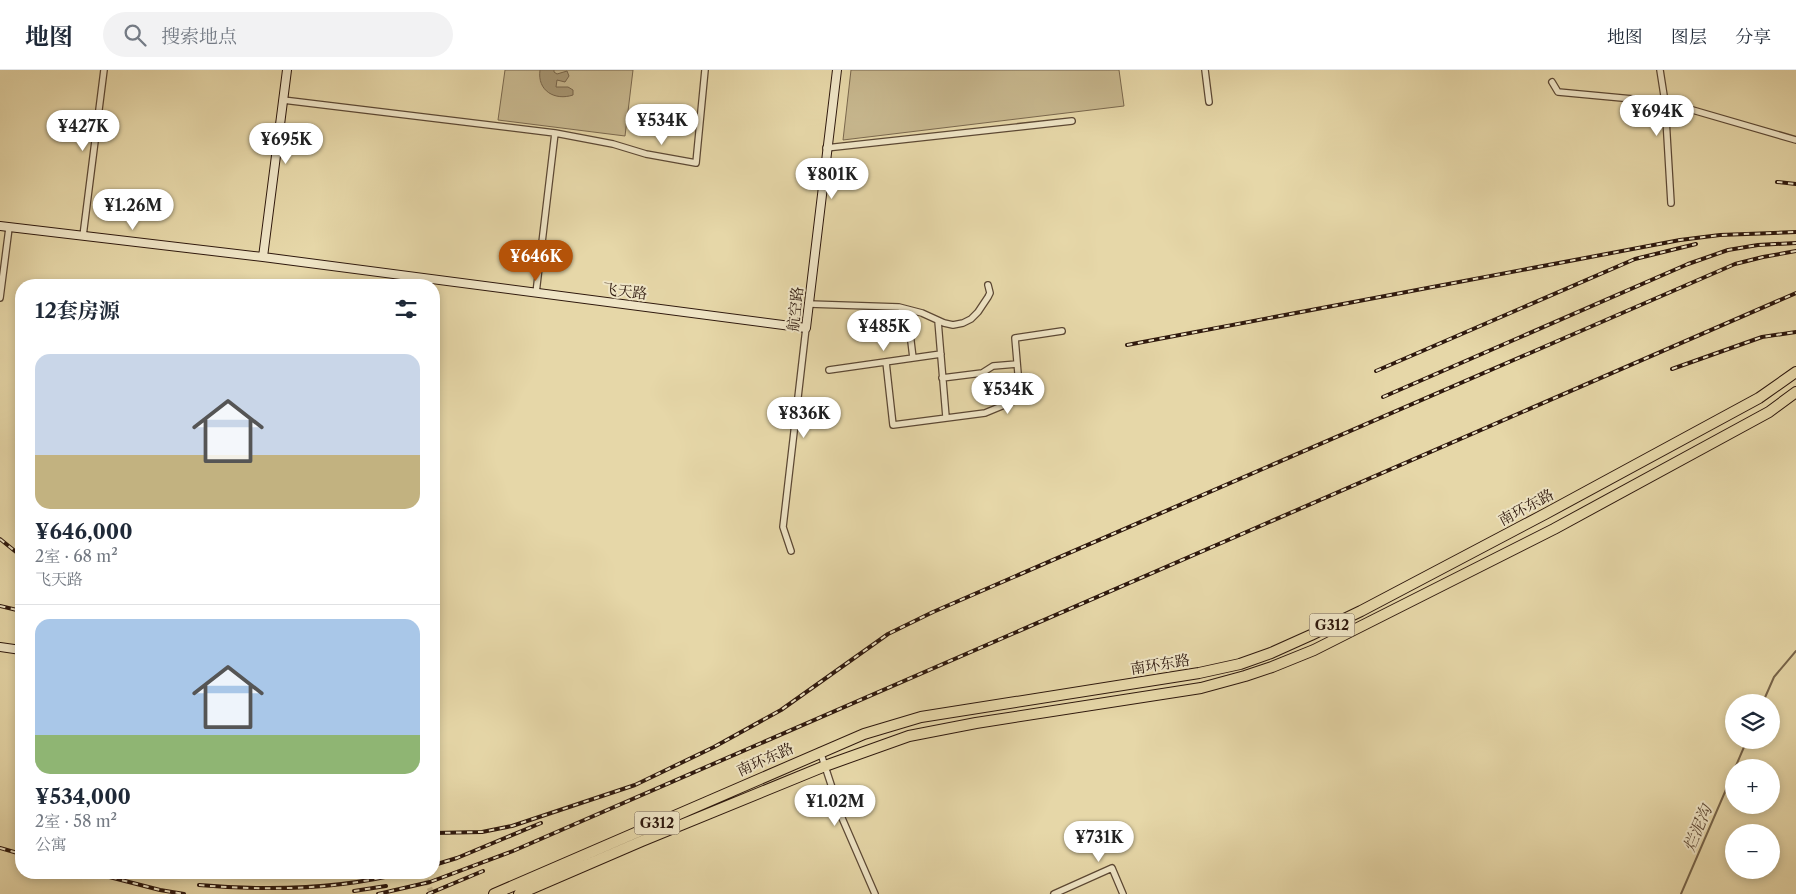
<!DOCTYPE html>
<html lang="zh">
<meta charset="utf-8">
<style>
:root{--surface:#fff;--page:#f2f2f3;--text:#1f2937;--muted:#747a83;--line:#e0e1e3;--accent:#b45309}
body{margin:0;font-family:"Libre Caslon Text","Noto Serif SC",serif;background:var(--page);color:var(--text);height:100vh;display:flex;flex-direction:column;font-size:19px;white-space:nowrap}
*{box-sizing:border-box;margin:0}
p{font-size:16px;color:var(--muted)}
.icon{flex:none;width:28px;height:28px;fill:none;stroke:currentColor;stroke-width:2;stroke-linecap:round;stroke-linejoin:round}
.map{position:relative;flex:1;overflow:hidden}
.drawer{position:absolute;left:15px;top:209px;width:425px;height:600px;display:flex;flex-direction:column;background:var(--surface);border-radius:20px;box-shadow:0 2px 8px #0003}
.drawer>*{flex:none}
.tools{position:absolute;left:1725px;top:624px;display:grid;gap:10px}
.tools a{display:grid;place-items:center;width:55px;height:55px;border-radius:50%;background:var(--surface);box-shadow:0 2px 8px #0003;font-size:25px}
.price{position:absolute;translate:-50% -42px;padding:0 11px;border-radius:18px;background:#fff;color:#222;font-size:16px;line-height:32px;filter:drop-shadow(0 1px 2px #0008)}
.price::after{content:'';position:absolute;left:50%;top:30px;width:15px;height:11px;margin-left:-8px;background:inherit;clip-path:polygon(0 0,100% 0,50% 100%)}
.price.active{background:var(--accent);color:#fff}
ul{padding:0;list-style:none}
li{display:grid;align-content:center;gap:10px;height:265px;padding:0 20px}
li+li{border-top:1px solid var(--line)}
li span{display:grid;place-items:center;height:155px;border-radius:15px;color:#555}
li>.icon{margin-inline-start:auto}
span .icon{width:90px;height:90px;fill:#fffc;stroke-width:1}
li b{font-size:21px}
h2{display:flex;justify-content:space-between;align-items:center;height:60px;padding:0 20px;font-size:21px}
header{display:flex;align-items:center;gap:30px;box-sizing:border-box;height:70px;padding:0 25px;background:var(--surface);border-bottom:1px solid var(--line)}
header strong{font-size:24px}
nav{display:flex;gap:28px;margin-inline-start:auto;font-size:18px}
.search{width:350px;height:45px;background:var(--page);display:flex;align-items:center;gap:12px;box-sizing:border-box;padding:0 18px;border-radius:28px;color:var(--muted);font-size:19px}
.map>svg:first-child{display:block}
.green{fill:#c7b78e;stroke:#7a684e}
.water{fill:#a79673;stroke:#77644a}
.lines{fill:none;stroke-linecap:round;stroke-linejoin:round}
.stream{stroke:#77644a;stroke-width:2}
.street-tunnel{stroke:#c1b189;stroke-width:5.5;stroke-dasharray:5.5 3;stroke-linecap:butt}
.street-casing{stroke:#5c4834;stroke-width:8}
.secondary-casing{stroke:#2e180d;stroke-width:10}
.highway-casing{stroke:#2e180d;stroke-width:12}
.street{stroke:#efe5c6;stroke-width:5.5}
.secondary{stroke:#efe5c6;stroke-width:8}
.highway{stroke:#e6d7a8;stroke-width:10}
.rail-casing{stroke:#2e180d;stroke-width:4}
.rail{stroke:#efe5c6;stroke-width:2;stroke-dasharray:5.5;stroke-linecap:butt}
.labels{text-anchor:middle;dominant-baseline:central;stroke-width:4;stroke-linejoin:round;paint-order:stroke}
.shield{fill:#efe5c6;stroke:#685644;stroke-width:1}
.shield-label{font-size:14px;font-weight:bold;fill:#2e180d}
.street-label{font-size:15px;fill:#2e180d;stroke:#efe5c6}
.water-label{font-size:16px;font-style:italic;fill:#5e4a36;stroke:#efe5c6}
</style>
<header>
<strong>地图</strong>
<div class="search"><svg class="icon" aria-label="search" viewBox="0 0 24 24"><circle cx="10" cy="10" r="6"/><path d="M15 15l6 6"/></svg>搜索地点</div>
<nav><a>地图</a><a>图层</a><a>分享</a></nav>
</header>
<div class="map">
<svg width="1796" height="824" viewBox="0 0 1796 824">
<rect width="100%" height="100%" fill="#e6d7a8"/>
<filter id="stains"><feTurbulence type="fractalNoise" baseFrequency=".004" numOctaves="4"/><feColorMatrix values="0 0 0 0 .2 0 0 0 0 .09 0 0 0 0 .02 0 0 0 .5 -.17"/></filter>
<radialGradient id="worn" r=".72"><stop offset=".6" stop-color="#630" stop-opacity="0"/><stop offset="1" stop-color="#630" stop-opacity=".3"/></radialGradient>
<path class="green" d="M505,0H633L625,66L498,50Z
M851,0H1119L1124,36L843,70Z"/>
<path class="water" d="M540,0H554V2L557,4L567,1L569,6L565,12L557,10L556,17H568L573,20V25C555,31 537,21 540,0Z"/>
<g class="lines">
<path class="stream" d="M1763,632L1774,607L1796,581
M1735,698L1747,670
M1681,824L1734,701"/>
<path class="street-tunnel" d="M423,802L432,824"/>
<g class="street-casing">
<path id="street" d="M1205,0L1209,32
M1660,0L1665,32L1671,133
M1552,12L1558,22L1665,32L1796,70
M283,30L555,63L536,223
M555,63L613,74L646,84L696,93L705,0
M826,78L1072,51
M83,166L104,0
M0,228L9,158
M809,234L899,237L922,243L944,253L953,255L963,253L971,249L978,242L988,227L990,223L988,215
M938,251L946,347
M909,255L913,288
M886,292L893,355L985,343L1014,331L1019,315L1015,268L1062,261
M829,300L941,284
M942,308L982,303L993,296L1017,294
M791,481L783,457L806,258
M820,681L842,748L875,824
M1054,824L1112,798L1123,824"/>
</g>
<g class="secondary-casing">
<path id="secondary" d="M0,156L263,187L806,258L837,0
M263,187L287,0
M0,577L21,580"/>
</g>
<g class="highway-casing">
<path id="highway" d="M494,824L864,664L921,647L1199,603L1240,594L1271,583L1311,565L1361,541L1545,444L1759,328L1796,302
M519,824L642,771L825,696L909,666L976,653L1201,618L1245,606L1272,597L1314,580L1554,459L1769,342L1796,322"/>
</g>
<use href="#street" class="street"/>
<use href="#secondary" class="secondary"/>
<use href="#highway" class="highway"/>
<g class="rail-casing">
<path id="rail" d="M1777,112L1796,114
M1127,275L1680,170L1720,165L1796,162
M1672,299L1762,267L1796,262
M1376,301L1635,189L1696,174
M1383,327L1688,194L1728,180L1758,175L1796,173
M0,469L21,486
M0,536L21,541
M434,763L482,762L512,756L635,715L714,677L781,640L888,564L933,542L1735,194L1763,187L1796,181
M0,778L21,784
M434,795L457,788L541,753
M90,802L160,820L184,824
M199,815C269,821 338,820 406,802
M354,821L386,816
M378,824L430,812L513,781L1796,223
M428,824L483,801"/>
</g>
<use href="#rail" class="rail"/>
</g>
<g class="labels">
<g class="shield">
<rect x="1309.5" y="543.5" width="45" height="23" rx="4"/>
<rect x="634.5" y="741.5" width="45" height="23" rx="4"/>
</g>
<g class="shield-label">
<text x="1332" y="555">G312</text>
<text x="657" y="753">G312</text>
</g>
<g class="street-label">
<text transform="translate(625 221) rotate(7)">飞天路</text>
<text transform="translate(795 239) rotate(-84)">航空路</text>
<text transform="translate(1526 437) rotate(-28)">南环东路</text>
<text transform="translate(1160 594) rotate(-9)">南环东路</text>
<text transform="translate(765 689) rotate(-24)">南环东路</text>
</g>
<g class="water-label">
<text transform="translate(1697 758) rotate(-67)">烂泥沟</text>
</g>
</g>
<rect width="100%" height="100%" filter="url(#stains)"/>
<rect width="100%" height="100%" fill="url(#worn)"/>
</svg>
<div class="tools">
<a><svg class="icon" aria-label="layers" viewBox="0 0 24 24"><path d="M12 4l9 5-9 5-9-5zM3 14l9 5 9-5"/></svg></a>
<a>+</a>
<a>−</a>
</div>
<b class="price" style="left:1657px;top:67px">¥694K</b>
<b class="price" style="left:662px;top:76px">¥534K</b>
<b class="price" style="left:83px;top:82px">¥427K</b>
<b class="price" style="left:286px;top:95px">¥695K</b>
<b class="price" style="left:832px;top:130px">¥801K</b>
<b class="price" style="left:133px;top:161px">¥1.26M</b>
<b class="price active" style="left:536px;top:212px">¥646K</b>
<b class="price" style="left:884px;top:282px">¥485K</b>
<b class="price" style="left:1008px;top:345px">¥534K</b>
<b class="price" style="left:804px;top:369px">¥836K</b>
<b class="price" style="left:835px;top:757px">¥1.02M</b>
<b class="price" style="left:1099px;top:793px">¥731K</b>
<section class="drawer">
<h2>12套房源<svg class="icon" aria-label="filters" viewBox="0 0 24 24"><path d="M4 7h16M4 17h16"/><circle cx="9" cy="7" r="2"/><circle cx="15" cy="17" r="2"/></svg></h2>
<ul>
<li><span style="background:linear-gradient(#c9d6e8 65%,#c2b280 0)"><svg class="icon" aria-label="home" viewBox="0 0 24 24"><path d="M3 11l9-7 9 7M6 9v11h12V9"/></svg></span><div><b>¥646,000</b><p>2室 · 68 m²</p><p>飞天路</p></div></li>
<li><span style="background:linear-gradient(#a9c7e8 75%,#8fb573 0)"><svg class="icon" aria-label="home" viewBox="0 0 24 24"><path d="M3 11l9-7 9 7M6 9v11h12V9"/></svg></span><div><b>¥534,000</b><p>2室 · 58 m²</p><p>公寓</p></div></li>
</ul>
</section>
</div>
